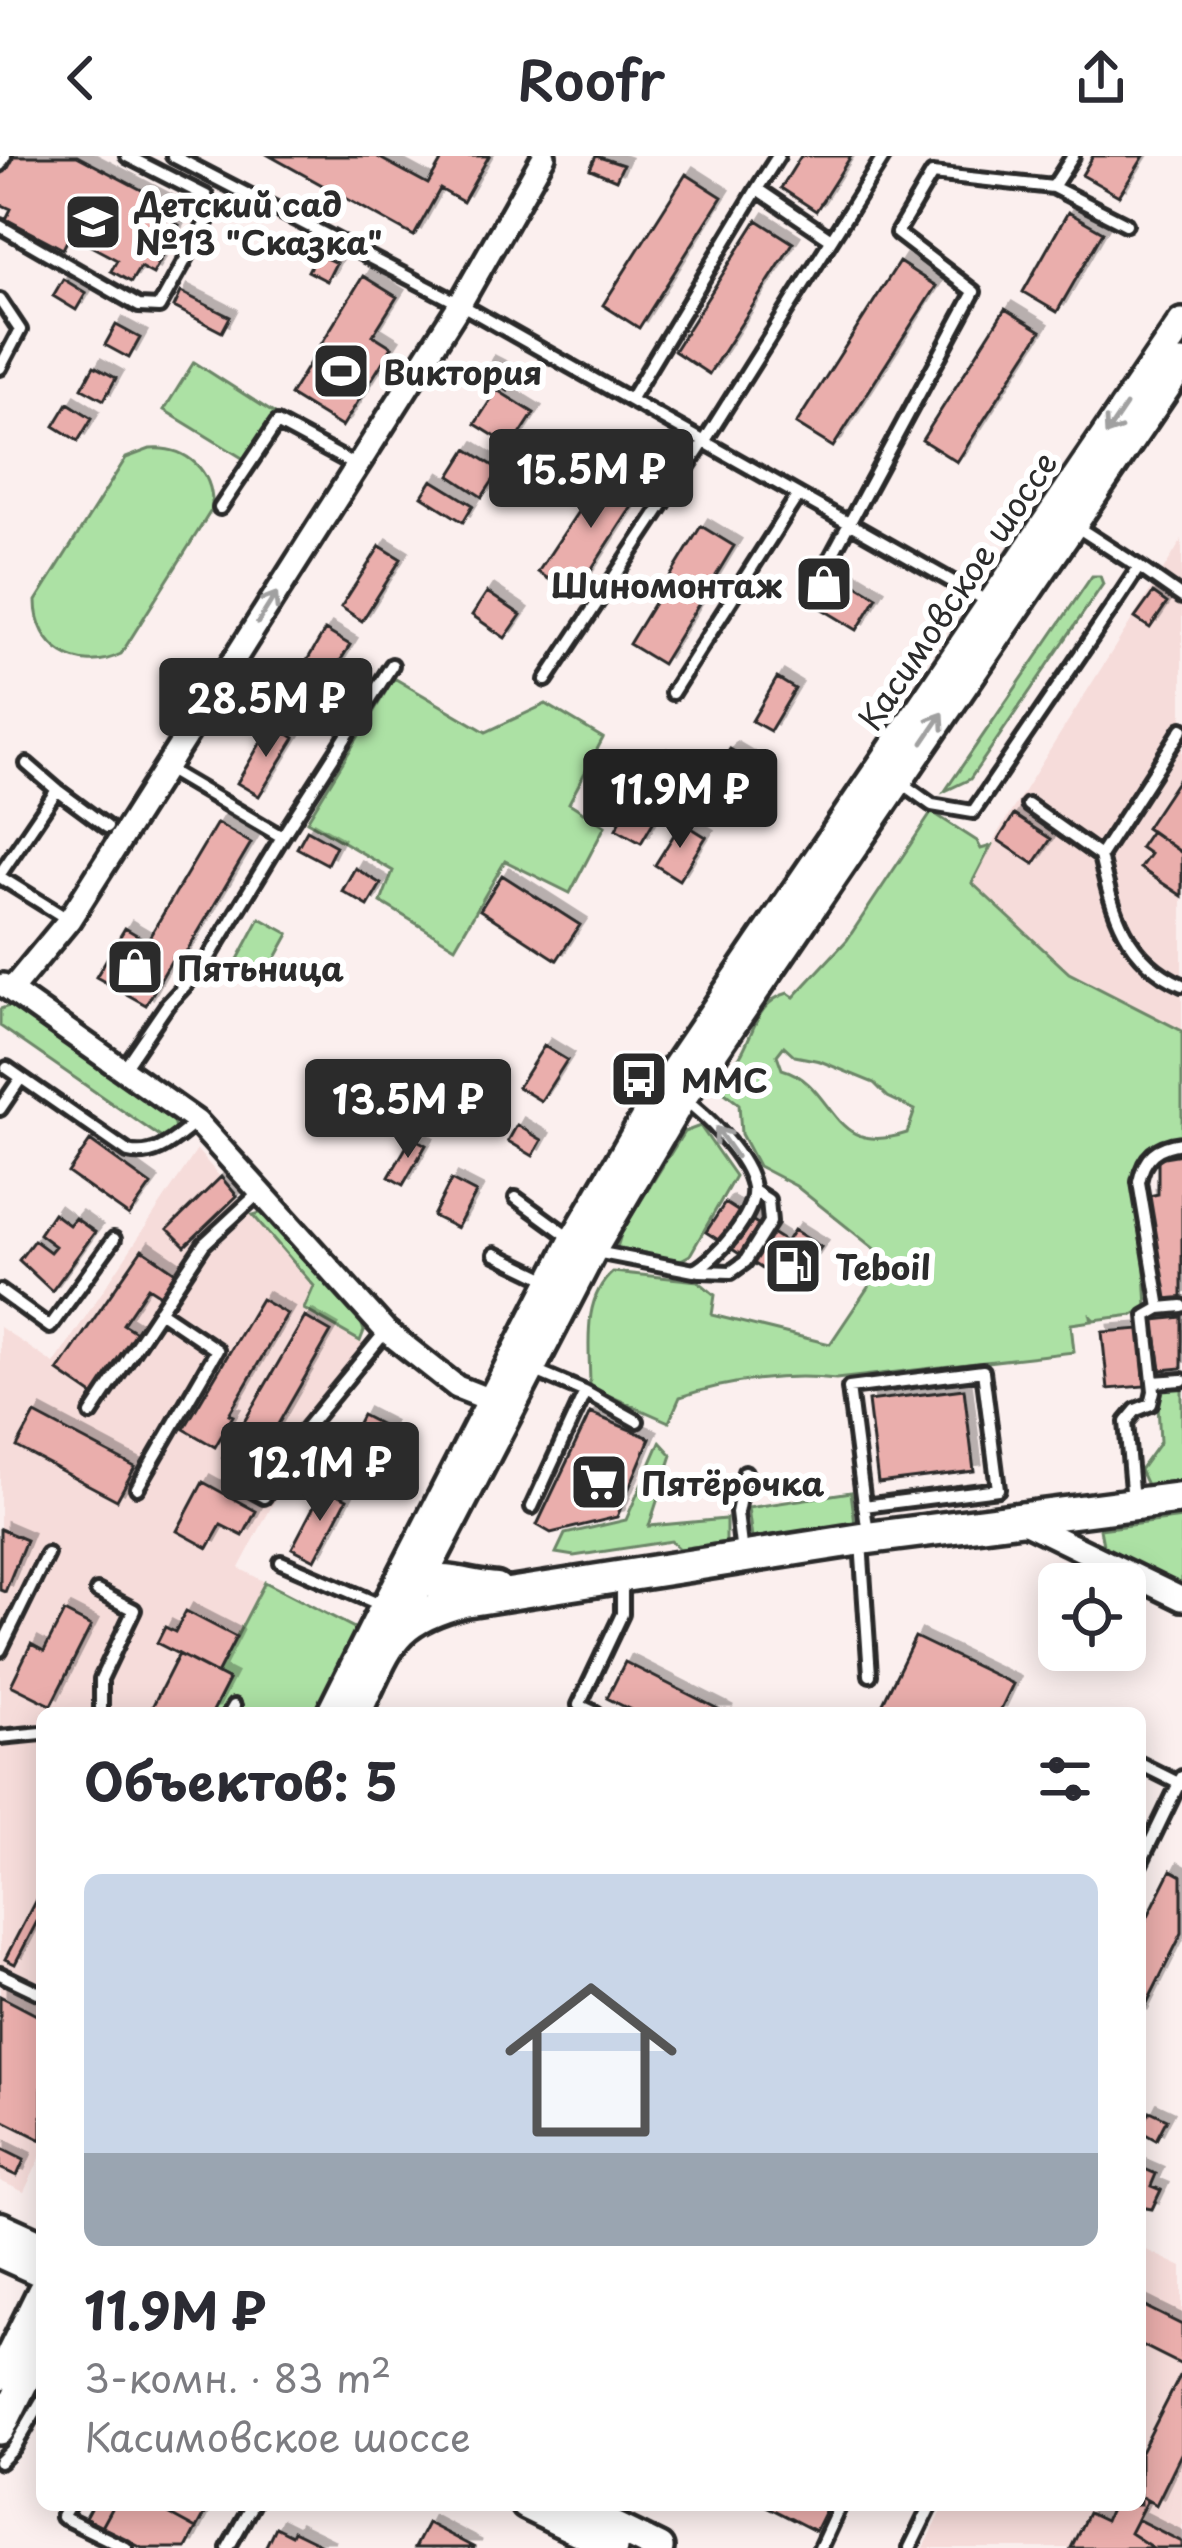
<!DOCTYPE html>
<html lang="ru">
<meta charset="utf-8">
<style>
:root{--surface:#fff;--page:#f2f2f3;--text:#2b2b33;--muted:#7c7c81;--line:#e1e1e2;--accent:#2b2b2b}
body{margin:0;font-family:"Playpen Sans",sans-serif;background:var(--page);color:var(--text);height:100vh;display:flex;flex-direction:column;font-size:45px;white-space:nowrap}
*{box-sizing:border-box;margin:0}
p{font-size:39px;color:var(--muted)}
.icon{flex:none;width:66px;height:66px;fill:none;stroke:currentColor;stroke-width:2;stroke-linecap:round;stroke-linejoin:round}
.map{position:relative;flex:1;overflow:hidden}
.details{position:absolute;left:36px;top:1551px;width:1110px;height:804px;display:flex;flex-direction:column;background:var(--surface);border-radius:18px;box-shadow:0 6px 30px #0003}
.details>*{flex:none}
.controls{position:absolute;left:1038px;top:1407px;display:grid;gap:24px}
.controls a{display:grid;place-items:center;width:108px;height:108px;border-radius:18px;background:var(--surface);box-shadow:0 6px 30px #0003;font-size:60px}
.price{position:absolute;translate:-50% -102px;padding:0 27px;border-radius:12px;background:var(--accent);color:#fff;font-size:39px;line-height:78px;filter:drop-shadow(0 3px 6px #0008)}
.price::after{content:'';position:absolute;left:50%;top:72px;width:36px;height:27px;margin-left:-18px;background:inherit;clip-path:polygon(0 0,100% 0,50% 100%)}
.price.on{background:#222;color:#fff}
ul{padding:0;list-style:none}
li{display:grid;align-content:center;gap:24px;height:636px;padding:0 48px}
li+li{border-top:3px solid var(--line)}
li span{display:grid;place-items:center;height:372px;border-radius:18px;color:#555}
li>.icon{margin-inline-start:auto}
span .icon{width:216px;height:216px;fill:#fffc;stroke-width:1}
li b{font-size:51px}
h2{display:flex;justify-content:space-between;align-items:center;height:144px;padding:0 48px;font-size:51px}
header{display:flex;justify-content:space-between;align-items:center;height:156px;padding:0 48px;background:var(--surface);font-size:54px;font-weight:600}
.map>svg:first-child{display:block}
.built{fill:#f6dcda}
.green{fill:#ace1a4;stroke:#6c8668;stroke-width:3;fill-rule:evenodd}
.building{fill:#eaaeac;stroke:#2b2b2b;stroke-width:3;filter:url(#shadow)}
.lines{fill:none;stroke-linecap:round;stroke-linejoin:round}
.service-casing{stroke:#2b2b2b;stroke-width:20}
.minor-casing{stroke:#2b2b2b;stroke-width:30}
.secondary-casing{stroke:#2b2b2b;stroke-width:36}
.primary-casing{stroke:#2b2b2b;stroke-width:39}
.service{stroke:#fff;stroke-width:10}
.minor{stroke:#fff;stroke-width:21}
.secondary{stroke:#fff;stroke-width:27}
.primary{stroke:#fff;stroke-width:30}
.oneway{stroke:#a0a0a0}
.labels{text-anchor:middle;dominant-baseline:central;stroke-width:12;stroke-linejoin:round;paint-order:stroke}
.poi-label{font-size:33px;font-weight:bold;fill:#2b2b2b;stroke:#fff;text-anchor:start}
.street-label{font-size:33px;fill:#2b2b2b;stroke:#fff}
</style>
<header><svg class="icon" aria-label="back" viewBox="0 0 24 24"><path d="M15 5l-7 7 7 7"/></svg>Roofr<svg class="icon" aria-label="share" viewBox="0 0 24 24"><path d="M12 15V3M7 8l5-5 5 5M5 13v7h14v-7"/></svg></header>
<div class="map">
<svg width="1182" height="2392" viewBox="0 0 1182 2392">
<defs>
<filter id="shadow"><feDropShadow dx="7" dy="-7" stdDeviation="0" flood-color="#0004"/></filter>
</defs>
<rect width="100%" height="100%" fill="#fbefee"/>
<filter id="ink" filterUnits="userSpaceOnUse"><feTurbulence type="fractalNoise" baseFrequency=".00833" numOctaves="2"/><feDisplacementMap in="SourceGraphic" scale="24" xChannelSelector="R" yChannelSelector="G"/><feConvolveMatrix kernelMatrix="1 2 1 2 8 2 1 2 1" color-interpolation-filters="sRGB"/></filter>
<g filter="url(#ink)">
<path class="built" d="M1182,384V875L1069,817L972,727L999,675Z
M197,994L314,1131L305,1153L380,1197L302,1293L239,1412L265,1426L218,1517L229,1524L212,1557H42V1998L24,2036L0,2025V1171L54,1208Z
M1140,2091L1182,2111V2392H924L945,2349H1140Z"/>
<path class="green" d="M194,206L275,258L244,303L164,254Z
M150,293C187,290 214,315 212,353L121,498C78,519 36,492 36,445L126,302Z
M1092,420H1100L1103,428L970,623L945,635Z
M394,522L486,576L546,548L603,582L569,647L605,670L570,737L505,705L455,791L381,746L393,715L307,665Z
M932,656L977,685L981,693L991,690L972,727L1069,817L1182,875V985L1139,1008L1147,1151L1133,1159L1094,1164L1091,1161L1092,1165L1071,1168L1074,1196L836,1223C786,1217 727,1225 680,1241L669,1266L590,1231C590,1194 581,1143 613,1116L698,1125L715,1139L712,1159L830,1188L887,1103L796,1030L758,1010L741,978L739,948L721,934L717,921C724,916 735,909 740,900C754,877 757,845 788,837L794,841L847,784ZM784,890L795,900L820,905L874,927L888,941L915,954L907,977C827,1003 838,929 782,913L777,899Z
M260,762L289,778L266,820L237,805Z
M15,848L172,961L175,974L163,983L0,870V853Z
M700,970L735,1020L690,1099L681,1104L616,1095L622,1075L684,976Z
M263,1056L271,1060L360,1163L364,1175L360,1185L304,1153L314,1130L253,1059Z
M1182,1227V1324L1147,1329L1140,1314L1160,1286L1157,1229Z
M660,1286L672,1299L649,1370L726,1363V1386L680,1393L671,1385L574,1400L556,1397L565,1378L626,1364Z
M851,1336L855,1368L752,1383L748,1352Z
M1182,1362V1428L1170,1429L1104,1394L1100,1373Z
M265,1426L358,1474L317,1557H212L229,1524L217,1518Z"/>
<path class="building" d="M11,0H77L172,50L166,62L179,69L153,118L140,111L131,126L111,115L117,104L70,79L63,93L6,63L11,53L0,48V20Z
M270,0H376L428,28L444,0H489L463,46L440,33L414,80Z
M596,0L623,9L616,24L590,13Z
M801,0H851L816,55L781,32Z
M1093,0H1144L1119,40L1082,19Z
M686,18L722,41L639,172L603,149Z
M1068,56L1103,76L1057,156L1023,136Z
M757,64L793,87L709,218L674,195Z
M317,98L336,107L327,125L308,115Z
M899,106L936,130L833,291L796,268Z
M363,120L397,141L373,179L392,191L342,271L290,239Z
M63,123L86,137L76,154L53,140Z
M181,136L230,161L222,176L174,151Z
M1005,153L1041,175L957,306L922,284Z
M116,169L140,182L129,202L105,189Z
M488,207L515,221L508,235L481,220Z
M94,210L116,222L104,244L82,232Z
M497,234L534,257L512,291L475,268Z
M68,247L92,262L78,285L54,270Z
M467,293L500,314L482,341L450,320Z
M609,309L644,332L574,440L538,416Z
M432,324L473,349L463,366L422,340Z
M701,370L734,390L662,508L629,488Z
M380,390L401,403L362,465L341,451Z
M829,412L877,441L857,474L809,445Z
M487,436L521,459L505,482L472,459Z
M1153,437L1167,447L1150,472L1135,462Z
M325,474L350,489L309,556L285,542Z
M777,522L795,533L770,575L752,565Z
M272,567L295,582L259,640L237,627Z
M730,593L752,606L725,650L703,636Z
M660,600L678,612L665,634L646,622Z
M1182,618V697L1146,672Z
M629,649L655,663L641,687L616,673Z
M1014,659L1051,683L1034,708L998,684Z
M682,666L706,681L679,724L655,709Z
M217,667L251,687L181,805L174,800L146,849L96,821L125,772L147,785Z
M307,674L336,690L327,708L297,692Z
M1151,675L1182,697V740L1140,712L1150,698L1140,691Z
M355,712L381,728L368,750L342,735Z
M502,719L580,769L557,804L480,754Z
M544,890L567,904L541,945L518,931Z
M517,969L542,984L533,1000L508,985Z
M412,981L426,989L403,1029L389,1021Z
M90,985L151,1029L129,1060L68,1017Z
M1182,998V1142L1164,1145L1149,1040L1158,1038V1002Z
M221,1021L237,1040L185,1090L168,1073Z
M451,1024L476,1037L457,1072L433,1060Z
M725,1047L786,1086L767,1116L706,1076Z
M53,1057L69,1069L75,1062L95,1076L52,1135L19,1104L34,1084L50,1096L55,1090L39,1078Z
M794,1074L821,1091L793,1133L767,1116Z
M142,1093L177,1117L162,1140L148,1131L123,1168L137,1177L94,1240L58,1215Z
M261,1143L287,1158L229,1258L233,1260L215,1291L184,1273Z
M305,1161L331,1176L250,1317L223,1302Z
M1182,1161V1212L1161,1214L1154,1164Z
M1140,1173L1145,1230L1108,1233L1102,1176Z
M964,1233L974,1315L878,1327L868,1245Z
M590,1257L650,1282L617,1361L551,1377L537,1369Z
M35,1258L135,1311L117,1344L17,1291Z
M362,1259L387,1272L368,1311L342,1298Z
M203,1326L256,1355L243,1380L221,1369L208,1392L177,1375Z
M324,1331L347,1343L315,1404L292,1392Z
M0,1373L26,1384L5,1436L0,1434Z
M186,1455L236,1481L217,1518L157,1487L165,1471L175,1476Z
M64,1456L91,1470L51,1549L11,1529L31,1488L44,1495Z
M915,1481L1013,1528L999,1557H878Z
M179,1498L229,1524L212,1557H149Z
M625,1506L726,1557H637L607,1542Z
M1171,1714L1182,1720V1777L1140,1861V1776Z
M42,1732V1756L15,1808L5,1803Z
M0,1840L42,1862V1984L0,1963Z
M1150,1955L1167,1963L1156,1984L1140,1975Z
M0,1992L24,2004L17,2020L0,2012Z
M1140,2011L1156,2018L1151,2030L1161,2034L1152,2053L1140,2051Z
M1140,2148L1182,2169V2209L1140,2188Z
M1140,2148L1182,2169V2209L1140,2188Z
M1140,2148L1182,2169V2209L1140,2188Z
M1182,2216V2296L1156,2349L1147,2344L1130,2377L1153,2392H1071L1088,2357L1105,2365L1112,2349H1140V2298Z
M1182,2216V2296L1156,2349L1147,2344L1137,2363L1182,2386V2392H1071L1088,2357L1105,2365L1112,2349H1140V2298Z
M1182,2216V2296L1156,2349L1140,2340V2298Z
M92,2349H113L101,2371L85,2362Z
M113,2349H152L196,2373L186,2392H142L101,2371Z
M152,2349H209L196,2373Z
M764,2349H828L815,2375Z
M427,2367L475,2392H414Z
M275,2371L291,2379L293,2375L328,2392H265Z"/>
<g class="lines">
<g class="service-casing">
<path id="service" d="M173,0L460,148L992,448
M0,9L5,0
M1053,31L1126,68
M757,33L778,0
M0,70L139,150L159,151L212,56L206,40L127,0
M0,144L20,174L0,212
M630,244L757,33L831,83
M220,352L277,267L357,310
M830,403L974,136L897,77L932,18L1053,31L1073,0
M1139,411L1182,441
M546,524L704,286L884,0
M672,537L798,339
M900,626L932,649L973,656L1120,440L1139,411L1074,369
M57,634L107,671
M1028,649L1100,700L1182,573
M282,681L392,509
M1100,700C1113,756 1125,804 1182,829
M0,718L57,634L27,608
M0,721L69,764
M7,912L128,996C156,1003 176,982 197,966
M124,912L167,849L205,808L282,681L165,612
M0,953L21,922
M516,1042L575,1085
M596,1096L694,1115C716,1103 757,1058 753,1031C748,1001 706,959 682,942
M495,1098L549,1124
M700,1115L731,1116L745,1106L770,1066L768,1044L754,1035
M0,1135L50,1171L114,1083
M1160,1152L1139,1026C1144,1000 1157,990 1182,987
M1153,1226L1182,1224
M585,1236L637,1265
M91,1258L204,1088L261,1035
M233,1324L264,1341L293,1288L386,1175
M137,1332L217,1194L159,1155
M1133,1345L1126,1266L1136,1254L1151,1248L1154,1235L1146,1160L1160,1152L1182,1150
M864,1350L998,1333L983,1215L849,1232L868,1379
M532,1351L585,1236L533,1214
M861,1386L870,1519
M742,1398L737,1357L745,1316
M281,1406L383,1450
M97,1435L134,1454L101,1523V1557
M0,1494L47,1398
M230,1557L234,1550
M596,1557L579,1549L622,1458V1423
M0,1581L42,1577
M1140,1608L1182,1629
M1140,1708L1182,1621
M0,1818L42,1838
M0,2306L14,2292L42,2244
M69,2349L62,2361L126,2392
M228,2392L252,2349
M820,2392L840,2349
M910,2392L931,2349"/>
</g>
<g class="minor-casing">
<path id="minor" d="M3,829L197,966L386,1175L457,1231L503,1249
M11,834L69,764L460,148L544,0
M1020,1364L1182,1443"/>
</g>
<g class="secondary-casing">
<path id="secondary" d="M411,1444L592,1095L682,942L1182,208
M386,1451L574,1084L663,931L1182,167
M0,2220L42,2135
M0,2274L42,2189
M525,2349L613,2392
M571,2349L659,2392"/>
</g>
<g class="primary-casing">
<path id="primary" d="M333,1557L386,1451C424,1410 449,1428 496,1433
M355,1557C388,1491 387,1465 464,1445L868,1382L1182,1342
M0,2072L42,2091
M0,2096L42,2115"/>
</g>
<use href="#service" class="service"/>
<use href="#minor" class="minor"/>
<use href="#secondary" class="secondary"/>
<use href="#primary" class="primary"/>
</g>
<defs><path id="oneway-shaft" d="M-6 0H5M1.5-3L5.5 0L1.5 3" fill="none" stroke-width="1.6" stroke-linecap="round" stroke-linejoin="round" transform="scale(3)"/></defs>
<g class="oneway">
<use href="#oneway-shaft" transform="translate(1116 264) rotate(124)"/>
<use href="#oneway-shaft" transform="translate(267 452) rotate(-58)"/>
<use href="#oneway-shaft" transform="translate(933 572) rotate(-56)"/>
<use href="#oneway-shaft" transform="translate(726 986) rotate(-125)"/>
</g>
</g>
<defs>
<g id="school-square" transform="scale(3)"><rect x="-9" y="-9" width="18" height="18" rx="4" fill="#2b2b2b" stroke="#fff"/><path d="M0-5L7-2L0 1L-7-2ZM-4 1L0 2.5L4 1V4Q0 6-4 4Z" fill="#fff"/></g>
<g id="stadium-square" transform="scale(3)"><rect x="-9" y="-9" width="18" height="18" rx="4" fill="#2b2b2b" stroke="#fff"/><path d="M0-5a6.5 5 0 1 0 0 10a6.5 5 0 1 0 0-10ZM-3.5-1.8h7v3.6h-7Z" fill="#fff"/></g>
<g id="shop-square" transform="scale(3)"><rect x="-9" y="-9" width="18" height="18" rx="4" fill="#2b2b2b" stroke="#fff"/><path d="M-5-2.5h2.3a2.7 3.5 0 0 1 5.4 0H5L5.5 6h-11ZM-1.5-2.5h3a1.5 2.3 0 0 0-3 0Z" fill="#fff"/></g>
<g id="bus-square" transform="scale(3)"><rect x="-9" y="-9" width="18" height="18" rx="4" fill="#2b2b2b" stroke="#fff"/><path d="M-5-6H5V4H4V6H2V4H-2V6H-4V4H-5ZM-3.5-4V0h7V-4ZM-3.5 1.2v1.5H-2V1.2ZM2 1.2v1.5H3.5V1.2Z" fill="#fff"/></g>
<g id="fuel-square" transform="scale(3)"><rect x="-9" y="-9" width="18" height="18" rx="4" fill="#2b2b2b" stroke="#fff"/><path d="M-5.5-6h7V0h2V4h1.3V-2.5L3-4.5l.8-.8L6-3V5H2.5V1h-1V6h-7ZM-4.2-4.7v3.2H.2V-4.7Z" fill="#fff"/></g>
<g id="supermarket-square" transform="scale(3)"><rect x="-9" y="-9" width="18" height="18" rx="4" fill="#2b2b2b" stroke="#fff"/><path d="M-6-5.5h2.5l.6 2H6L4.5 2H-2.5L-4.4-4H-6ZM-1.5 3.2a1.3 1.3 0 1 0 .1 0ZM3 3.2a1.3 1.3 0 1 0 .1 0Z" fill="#fff"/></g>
</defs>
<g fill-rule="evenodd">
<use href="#school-square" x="93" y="66"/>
<use href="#stadium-square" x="341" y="215"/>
<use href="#shop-square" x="824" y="428"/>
<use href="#shop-square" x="135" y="811"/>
<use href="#bus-square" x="639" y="923"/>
<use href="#fuel-square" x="793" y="1110"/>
<use href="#supermarket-square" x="599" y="1326"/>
</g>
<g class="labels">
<g class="poi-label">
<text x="135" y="47">Детский сад<tspan x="135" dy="38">№13 "Сказка"</tspan></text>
<text x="383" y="215">Виктория</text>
<text x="782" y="428" text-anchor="end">Шиномонтаж</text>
<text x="177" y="811">Пятьница</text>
<text x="681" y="923">ММС</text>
<text x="835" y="1110">Teboil</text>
<text x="641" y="1326">Пятёрочка</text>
</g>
<g class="street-label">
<text transform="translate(956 434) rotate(-56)">Касимовское шоссе</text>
</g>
</g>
</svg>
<div class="controls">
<a><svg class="icon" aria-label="locate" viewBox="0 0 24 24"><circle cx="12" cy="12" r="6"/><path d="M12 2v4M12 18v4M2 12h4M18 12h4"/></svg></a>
</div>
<b class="price" style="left:591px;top:375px">15.5M ₽</b>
<b class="price" style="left:266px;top:604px">28.5M ₽</b>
<b class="price on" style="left:680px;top:695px">11.9M ₽</b>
<b class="price" style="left:408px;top:1005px">13.5M ₽</b>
<b class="price" style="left:320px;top:1368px">12.1M ₽</b>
<section class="details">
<h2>Объектов: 5<svg class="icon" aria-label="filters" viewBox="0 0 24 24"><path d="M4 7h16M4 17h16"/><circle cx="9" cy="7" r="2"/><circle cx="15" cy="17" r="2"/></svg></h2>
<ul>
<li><span style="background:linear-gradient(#c9d6e8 75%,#9aa5b1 0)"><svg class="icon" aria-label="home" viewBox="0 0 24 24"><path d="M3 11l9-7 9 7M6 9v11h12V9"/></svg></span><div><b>11.9M ₽</b><p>3-комн. · 83 m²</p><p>Касимовское шоссе</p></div></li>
</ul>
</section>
</div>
